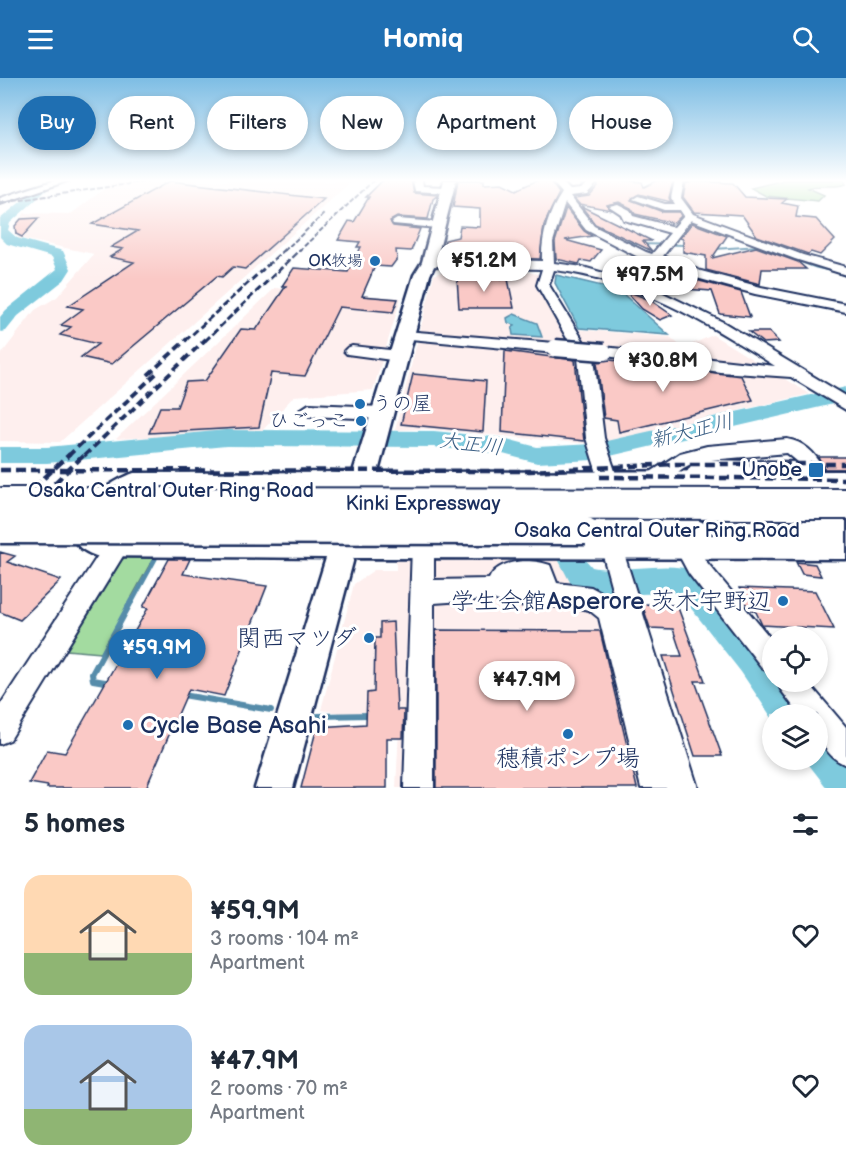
<!DOCTYPE html>
<meta charset="utf-8">
<style>
:root{--surface:#fff;--page:#f2f2f3;--text:#1f2937;--muted:#747a83;--accent:#1f6fb2}
body{margin:0;font-family:"Balsamiq Sans","Klee One",sans-serif;background:var(--page);color:var(--text);height:100vh;display:flex;flex-direction:column;font-size:22px;white-space:nowrap}
*{box-sizing:border-box;margin:0}
p{font-size:20px;color:var(--muted)}
.icon{flex:none;width:33px;height:33px;fill:none;stroke:currentColor;stroke-width:2;stroke-linecap:round;stroke-linejoin:round}
.map{position:relative;height:710px;overflow:hidden}
.drawer{display:flex;flex-direction:column;background:var(--surface);flex:1}
.drawer>*{flex:none}
.top-card{position:absolute;left:18px;top:18px;width:810px;height:54px;display:flex;gap:12px}
.fabs{position:absolute;left:762px;top:548px;display:grid;gap:12px}
.fabs a{display:grid;place-items:center;width:66px;height:66px;border-radius:50%;background:var(--surface);box-shadow:0 3px 9px #0003;font-size:30px}
.price{position:absolute;translate:-50% -51px;padding:0 14px;border-radius:21px;background:#fff;color:#222;font-size:20px;line-height:39px;filter:drop-shadow(0 2px 3px #0008)}
.price::after{content:'';position:absolute;left:50%;top:36px;width:18px;height:14px;margin-left:-9px;background:inherit;clip-path:polygon(0 0,100% 0,50% 100%)}
.price.current{background:var(--accent);color:#fff}
ul{padding:0;list-style:none}
li{display:flex;align-items:center;gap:18px;height:150px;padding:0 24px}
li span{display:grid;place-items:center;flex:none;width:168px;height:120px;border-radius:18px;color:#555}
li>.icon{margin-inline-start:auto}
span .icon{width:72px;height:72px;fill:#fffc;stroke-width:1}
li b{font-size:26px}
h2{display:flex;justify-content:space-between;align-items:center;height:72px;padding:0 24px;font-size:26px}
.pill{padding:0 21px;border-radius:27px;background:var(--surface);box-shadow:0 3px 9px #0003;font-size:21px;line-height:54px}
.pill.current{background:var(--accent);color:#fff}
header{display:flex;justify-content:space-between;align-items:center;height:78px;padding:0 24px;background:var(--accent);color:#fff;font-size:27px;font-weight:600}
.map>svg:first-child{display:block}
.built{fill:#feefee}
.green{fill:#a3dba0;stroke:#5f857f;stroke-width:1.5}
.water{fill:#7ecadd;stroke:#568caa;stroke-width:1.5}
.lines{fill:none;stroke-linecap:round;stroke-linejoin:round}
.stream-far3{stroke:#568caa;stroke-width:2}
.stream-far2{stroke:#568caa;stroke-width:3}
.stream-far1{stroke:#568caa;stroke-width:4.5}
.stream{stroke:#568caa;stroke-width:6}
.river{fill:#7ecadd;fill-rule:evenodd}
.building{fill:#fac9c6;stroke:#1b2f5e;stroke-width:1.5}
.minor-casing{stroke:#1b2f5e;stroke-width:4}
.major-casing{stroke:#1b2f5e;stroke-width:5}
.minor{fill:#fff;fill-rule:evenodd}
.major{fill:#fff;fill-rule:evenodd}
.rail-far3{stroke:#1b2f5e;stroke-width:2;stroke-dasharray:5 2;stroke-linecap:butt}
.rail-far2{stroke:#1b2f5e;stroke-width:3;stroke-dasharray:7 3;stroke-linecap:butt}
.rail-far1{stroke:#1b2f5e;stroke-width:4;stroke-dasharray:8 4.5;stroke-linecap:butt}
.rail{stroke:#1b2f5e;stroke-width:4.5;stroke-dasharray:10 5;stroke-linecap:butt}
.minor-bridge-casing{stroke:#1b2f5e;stroke-width:21;stroke-linecap:butt}
.major-bridge-casing{stroke:#1b2f5e;stroke-width:31;stroke-linecap:butt}
.highway-bridge-casing{stroke:#1b2f5e;stroke-width:34;stroke-linecap:butt}
.minor-bridge{stroke:#fff;stroke-width:16}
.major-bridge{stroke:#fff;stroke-width:26}
.highway-bridge{stroke:#fff;stroke-width:30}
.poi-dot{fill:#1f6fb2;stroke:#fff;stroke-width:2}
.labels{text-anchor:middle;dominant-baseline:central;stroke-width:6;stroke-linejoin:round;paint-order:stroke}
.far-poi-label{font-size:16px;fill:#1b2f5e;stroke:#fff;text-anchor:end}
.poi-label{font-size:20px;fill:#1b2f5e;stroke:#fff;text-anchor:end}
.street-label{font-size:20px;fill:#1b2f5e;stroke:#fff}
.water-label{font-size:21px;font-style:italic;fill:#395e84;stroke:#fff}
.near-poi-label{font-size:24px;fill:#1b2f5e;stroke:#fff;text-anchor:end}
</style>
<header><svg class="icon" aria-label="menu" viewBox="0 0 24 24"><path d="M4 6h16M4 12h16M4 18h16"/></svg>Homiq<svg class="icon" aria-label="search" viewBox="0 0 24 24"><circle cx="10" cy="10" r="6"/><path d="M15 15l6 6"/></svg></header>
<div class="map">
<svg width="846" height="710" viewBox="0 0 846 710">
<rect width="100%" height="100%" fill="#fff"/>
<filter id="ink" filterUnits="userSpaceOnUse"><feTurbulence type="fractalNoise" baseFrequency=".0167" numOctaves="2"/><feDisplacementMap in="SourceGraphic" scale="12" xChannelSelector="R" yChannelSelector="G"/><feConvolveMatrix kernelMatrix="1 2 1 2 8 2 1 2 1" color-interpolation-filters="sRGB"/></filter>
<g filter="url(#ink)">
<path class="built" d="M116,102L352,103L60,364L0,363V278L35,232L57,219L94,176L18,160L16,145L25,135L71,136Z
M449,191L520,193L544,197L540,214L565,250L581,283L589,366L425,351L395,352L434,197Z
M275,210L401,220L373,312L294,318L262,353L116,361Z
M573,251L670,259L683,270L713,257L809,316L602,365Z
M396,482L563,483L571,503L593,516H619L667,710H396L400,631L346,636L321,632L354,506L374,492H396Z"/>
<path class="green" d="M784,102H844L846,106C833,111 820,105 808,110L824,117L818,123L766,118L751,110Z
M131,474L156,475L101,575L67,572L122,482Z"/>
<path class="water" d="M556,197L623,213V216L669,257L579,250L555,205Z
M514,236L537,245L542,259L513,257L512,251L515,247L508,245L507,240Z"/>
<g class="lines">
<path class="stream-far3" d="M578,102L582,108L572,119L582,134L605,153
M622,162L637,166L686,167
M714,171L760,168"/>
<path class="stream-far2" d="M775,174L816,189L846,196"/>
<path class="stream-far1" d="M132,524L159,474"/>
<path class="stream" d="M111,605L93,602L92,596L132,522
M183,617L271,632
M318,638L370,637"/>
<path class="river" d="M47,102H58L10,145L8,152L17,160L63,173L71,191L64,202L18,238L6,253L0,254V239L6,232L57,191L52,179L7,166L0,159V141Z
M846,309V323L593,382L537,385L503,376L434,369L226,368L47,385H0V369H47L226,352L434,353L503,360L537,369L593,366Z
M563,442L572,445L584,480L592,489C624,496 666,482 695,493L772,586V603H785L805,636H772V640L741,594L679,515L599,517L571,506L558,481L550,453L554,445Z
M818,654C846,666 846,682 846,710H827L806,683L805,681H818Z"/>
</g>
<path class="building" d="M383,102H411L414,115L438,117L433,121L428,141L397,139L390,143L393,148L420,151L411,173L396,172L397,181L391,189L375,188L362,218L398,221L393,234L339,229L305,298L271,295L259,349L149,355L160,329H177L186,304L205,303L241,251L256,252L286,208H282L294,190L348,194L361,169H357L360,164L338,162L349,143L354,144L369,119H366Z
M458,102H484V106L502,105L516,112L538,102H549L559,115L544,147L540,181L451,178L443,173L445,162L458,159L460,148L480,149V131L453,129Z
M595,102H623L642,104L644,109L658,102L673,103L669,120L671,124L639,116L631,122L663,134H679L681,138L674,145L635,136L631,130L619,124L607,127L611,132L579,126L574,120L589,118L598,108Z
M170,103L324,121L245,191L233,189L222,199L217,198L112,286L81,279L98,266L60,257L71,249L61,247L83,231L68,228L134,184L110,179L123,171L111,169L138,153L92,146Z
M687,103L733,105L745,119L787,121L782,125L798,128L796,139L816,141L835,162L820,177L811,174L808,176L757,158L742,137L694,134L683,119L686,105H689Z
M581,128L652,163H643L652,173L595,146Z
M566,130L584,153L592,158L565,162L601,172L591,184L581,182L579,186L556,181L555,164Z
M39,140L22,159L16,156L15,148L21,141Z
M692,145L727,158L712,180L756,169L798,184L806,191H762L760,206L706,192V178L683,174V161L680,160Z
M665,190L681,198L741,214L750,239L720,236L712,213L669,210Z
M457,200L508,201L514,230H459Z
M625,212L650,222L672,237L660,242L642,231Z
M749,254H769L779,264L763,265Z
M505,273L575,282L584,363L502,354Z
M610,282L741,298L753,322L619,354L617,342L604,340L597,284Z
M413,296L486,303L483,354L401,346Z
M819,379H846V391H824Z
M0,474L15,478L7,484L61,502L20,542L0,534Z
M169,481H190L183,496L267,508L224,618L189,611L146,710H47L48,708L29,705L47,672L65,675L148,530L143,529Z
M796,484L815,486L821,498L802,496Z
M739,510L815,513L834,551L762,547L756,534L748,530Z
M642,526L677,527L705,603H695L722,678H695L663,578H682L673,551L650,550Z
M393,544L397,632H404L403,660H387V710H301L317,649L366,646L367,615L374,614L375,560H380V545Z
M436,552L600,553L637,710H436Z"/>
<g class="lines">
<g class="minor-casing">
<path id="minor" d="M56,102H70L0,126V120Z
M413,102H422L423,108L447,109L452,112L447,115L415,113Z
M551,102H560L570,112L581,111L586,106L584,102H592L596,106L587,116L570,118L594,148L646,174L652,176L670,155L624,142L621,136L609,128L618,126L630,132L633,138L674,149L684,138L680,132H664L633,121L638,118L665,126H675L671,120L675,102H684L681,120L693,136L803,177L846,189V197L795,181L691,142L663,178L701,193L761,209L846,226V234L755,216L693,199L660,184L657,212L723,244L846,318V332L791,299L720,294L599,277L596,274L604,269L775,288C707,245 635,201 554,192L549,207L594,280L604,360L619,405L616,411L609,413L602,411L586,360L578,280L537,207L542,191L429,188L423,184L429,180L542,183C541,160 548,135 562,115ZM565,125L586,152L638,179L649,182L645,207L583,189L554,185L553,164Z
M397,141L437,144L442,147L437,150L393,146L392,144Z
M405,253L555,265L562,270L555,275L400,260L398,257L400,254Z
M352,268L399,273L407,278L399,283L347,276L344,273L347,270Z
M309,326L382,329L391,335L382,341L309,338L300,332Z
M787,361C804,364 814,374 823,389L817,397L810,400L715,397L720,404L717,410L710,412L703,410L687,394L692,386C674,391 662,417 643,411L640,405L643,399L680,375L707,368ZM787,375L798,384L711,382Z
M118,456L126,459L129,466L126,473L10,662L0,666V627L110,459Z
M423,457L431,460L434,467V502L489,501C498,480 533,481 550,487L557,505L591,509L615,522L601,470L604,463L612,460L620,463L698,710H641L599,540L589,532L574,529L509,527L493,521L434,525V710H404L412,467L415,460Z
M685,458L693,461L705,482L772,562V595L763,591L689,496L674,468L677,461Z
M777,603H807L846,649V687C823,677 818,659 818,636H799L781,612Z"/>
</g>
<g class="major-casing">
<path id="major" d="M444,102H456L436,184L430,197L378,394L846,393V413L372,414L368,424L359,427L350,424L347,414L137,415C121,423 102,434 100,454L334,455L338,446L348,442L358,446L361,456L575,457L573,453L577,445L586,441H695L704,445L708,453L706,457H779L778,453L782,445L791,441H846V481L354,480L293,710H255L326,480L96,478C36,456 102,406 134,395L353,394L414,197L422,184Z"/>
</g>
<use href="#minor" class="minor"/>
<use href="#major" class="major"/>
<path class="rail-far3" d="M0,125L154,102
M284,173L325,135
M299,173L374,102"/>
<path class="rail-far2" d="M185,263L285,171
M205,263L301,171"/>
<path class="rail-far1" d="M148,297L187,261
M68,378L158,294
M84,378L206,261"/>
<path class="rail" d="M0,392L530,393L676,386H846
M600,399L846,401
M0,441L70,376
M0,457L85,376"/>
<g class="minor-bridge-casing">
<path id="minor-bridge" d="M555,270L604,274"/>
</g>
<g class="major-bridge-casing">
<path id="major-bridge" d="M0,452L586,453"/>
</g>
<g class="highway-bridge-casing">
<path id="highway-bridge" d="M0,425L846,426"/>
</g>
<use href="#minor-bridge" class="minor-bridge"/>
<use href="#major-bridge" class="major-bridge"/>
<use href="#highway-bridge" class="highway-bridge"/>
</g>
</g>
<linearGradient id="sky" x2="0" y2="1"><stop stop-color="#7dbde4"/><stop offset="0.51" stop-color="#fff"/><stop offset="1" stop-color="#fff" stop-opacity="0"/></linearGradient>
<rect width="846" height="201" fill="url(#sky)"/>
<g class="poi-dot">
<circle cx="375" cy="183" r="6"/>
<circle cx="360" cy="326" r="6"/>
<circle cx="361" cy="343" r="6"/>
<rect x="808" y="384" width="16" height="16" rx="3"/>
<circle cx="783" cy="523" r="6"/>
<circle cx="369" cy="560" r="6"/>
<circle cx="128" cy="647" r="6"/>
<circle cx="568" cy="656" r="6"/>
</g>
<g class="labels">
<g class="far-poi-label">
<text x="363" y="183">OK牧場</text>
</g>
<g class="poi-label">
<text x="372" y="326" text-anchor="start">うの屋</text>
<text x="349" y="343">ひごっこ</text>
<text x="802" y="392">Unobe</text>
</g>
<g class="street-label">
<text x="171" y="413">Osaka Central Outer Ring Road</text>
<text x="423" y="426">Kinki Expressway</text>
<text x="657" y="453">Osaka Central Outer Ring Road</text>
</g>
<g class="water-label">
<text transform="translate(692 353) rotate(-14)">新大正川</text>
<text transform="translate(471 366) rotate(7)">大正川</text>
</g>
<g class="near-poi-label">
<text x="771" y="523">学生会館Asperore 茨木宇野辺</text>
<text x="357" y="560">関西マツダ</text>
<text x="140" y="647" text-anchor="start">Cycle Base Asahi</text>
<text x="568" y="680" text-anchor="middle">穂積ポンプ場</text>
</g>
</g>
</svg>
<div class="fabs">
<a><svg class="icon" aria-label="locate" viewBox="0 0 24 24"><circle cx="12" cy="12" r="6"/><path d="M12 2v4M12 18v4M2 12h4M18 12h4"/></svg></a>
<a><svg class="icon" aria-label="layers" viewBox="0 0 24 24"><path d="M12 4l9 5-9 5-9-5zM3 14l9 5 9-5"/></svg></a>
</div>
<b class="price" style="left:484px;top:215px">¥51.2M</b>
<b class="price" style="left:650px;top:229px">¥97.5M</b>
<b class="price" style="left:663px;top:315px">¥30.8M</b>
<b class="price current" style="left:157px;top:602px">¥59.9M</b>
<b class="price" style="left:527px;top:634px">¥47.9M</b>
<div class="top-card">
<a class="pill current">Buy</a>
<a class="pill">Rent</a>
<a class="pill">Filters</a>
<a class="pill">New</a>
<a class="pill">Apartment</a>
<a class="pill">House</a>
</div>
</div>
<section class="drawer">
<h2>5 homes<svg class="icon" aria-label="filters" viewBox="0 0 24 24"><path d="M4 7h16M4 17h16"/><circle cx="9" cy="7" r="2"/><circle cx="15" cy="17" r="2"/></svg></h2>
<ul>
<li><span style="background:linear-gradient(#ffd9b3 65%,#8fb573 0)"><svg class="icon" aria-label="home" viewBox="0 0 24 24"><path d="M3 11l9-7 9 7M6 9v11h12V9"/></svg></span><div><b>¥59.9M</b><p>3 rooms · 104 m²</p><p>Apartment</p></div><svg class="icon" aria-label="heart" viewBox="0 0 24 24"><path d="M12 20l-8-8c-3-5 5-10 8-4 3-6 11-1 8 4z"/></svg></li>
<li><span style="background:linear-gradient(#a9c7e8 70%,#8fb573 0)"><svg class="icon" aria-label="home" viewBox="0 0 24 24"><path d="M3 11l9-7 9 7M6 9v11h12V9"/></svg></span><div><b>¥47.9M</b><p>2 rooms · 70 m²</p><p>Apartment</p></div><svg class="icon" aria-label="heart" viewBox="0 0 24 24"><path d="M12 20l-8-8c-3-5 5-10 8-4 3-6 11-1 8 4z"/></svg></li>
</ul>
</section>
